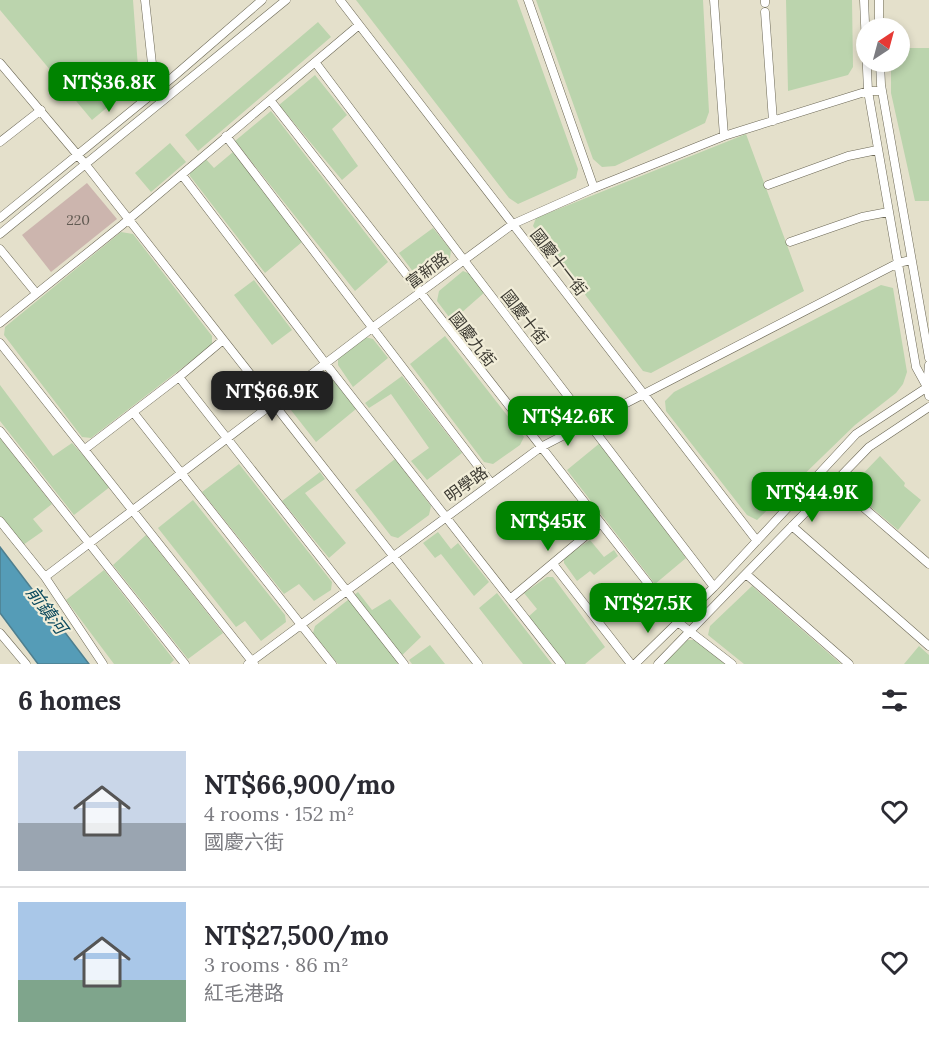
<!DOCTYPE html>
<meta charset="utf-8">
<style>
:root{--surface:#fff;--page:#f7f7f7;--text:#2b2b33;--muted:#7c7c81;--line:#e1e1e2;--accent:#008300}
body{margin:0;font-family:Lora,"Noto Sans TC",serif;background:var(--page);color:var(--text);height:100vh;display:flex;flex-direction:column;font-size:22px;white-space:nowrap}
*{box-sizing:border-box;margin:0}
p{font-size:20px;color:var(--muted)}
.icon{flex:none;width:33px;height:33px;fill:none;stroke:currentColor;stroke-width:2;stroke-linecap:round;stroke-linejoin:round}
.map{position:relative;height:664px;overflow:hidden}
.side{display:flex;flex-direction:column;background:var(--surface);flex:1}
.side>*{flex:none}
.needle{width:39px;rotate:36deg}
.buttons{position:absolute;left:856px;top:18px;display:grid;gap:12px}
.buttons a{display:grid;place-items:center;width:54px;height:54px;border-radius:50%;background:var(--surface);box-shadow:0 3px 9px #0003;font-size:30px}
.price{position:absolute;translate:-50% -51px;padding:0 14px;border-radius:12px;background:var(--accent);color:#fff;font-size:20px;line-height:39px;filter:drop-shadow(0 2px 3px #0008)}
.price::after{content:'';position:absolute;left:50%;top:36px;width:18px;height:14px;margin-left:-9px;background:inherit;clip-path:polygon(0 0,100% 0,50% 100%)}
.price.active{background:#222;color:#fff}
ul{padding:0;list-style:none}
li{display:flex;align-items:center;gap:18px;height:150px;padding:0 18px}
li+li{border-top:2px solid var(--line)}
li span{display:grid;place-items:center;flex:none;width:168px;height:120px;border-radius:0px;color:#555}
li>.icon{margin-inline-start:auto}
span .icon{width:72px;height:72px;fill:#fffc;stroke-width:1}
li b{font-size:26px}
h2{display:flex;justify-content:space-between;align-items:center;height:72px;padding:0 18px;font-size:26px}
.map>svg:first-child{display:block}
.green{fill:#bbd4ad}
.water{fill:#559cb7;stroke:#4e7f8f;stroke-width:1.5}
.building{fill:#ccb5ae}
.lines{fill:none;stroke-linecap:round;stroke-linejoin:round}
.street-casing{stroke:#6b6755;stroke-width:9}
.street{stroke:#fff;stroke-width:8}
.labels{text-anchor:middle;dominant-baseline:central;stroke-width:4.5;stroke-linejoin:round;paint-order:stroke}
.number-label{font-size:14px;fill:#615a52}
.street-label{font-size:16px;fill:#3d3b33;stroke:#f1edd8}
.water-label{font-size:18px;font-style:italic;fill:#0c4a5e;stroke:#f1edd8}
</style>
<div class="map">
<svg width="929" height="664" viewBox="0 0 929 664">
<rect width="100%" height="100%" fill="#e4e0cb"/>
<path class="green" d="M0,0H133L139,81L92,120L0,10Z
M356,0H517L578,169L576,178L518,204L509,198Z
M536,0H703L709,112L705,123L615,166L602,167L593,159Z
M786,0H852L853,67L848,75L788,91Z
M318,22L331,37L198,151L185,135Z
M900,48H929V201H915L891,93V62H900Z
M315,75L347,115L332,129L358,166L342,180L279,105Z
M271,111L388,262L355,291L235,141Z
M746,134L804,291L651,373L643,371L533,226L536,218Z
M170,143L186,162L151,192L135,173Z
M233,152L302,242L265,273L190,176V171L204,157L214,168Z
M433,228L451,250L450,258L424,277H417L399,253Z
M121,232L133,234L212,336V345L91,438L82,437L4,335L5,327Z
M463,271L470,274L485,292L452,321L437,301L439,291Z
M254,280L292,330L272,345L234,295Z
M881,285L893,288L907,372L903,384L896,393L855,425L757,520L747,515L666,411L665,401L674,392Z
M445,336L524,437L520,445L493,464L484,462L410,364Z
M365,337L373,339L388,358L353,387L338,365V358Z
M322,373L331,375L356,409L316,442L287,405L289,398Z
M402,376L462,453L427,480L411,461L429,448L391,394L369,408L365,403Z
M0,385L53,456L72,443L111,486L74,515L0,421Z
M0,438L52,504L33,519L43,531L23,545L0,516Z
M600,443L686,558L655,584L567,470Z
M880,456L905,483L904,486L921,500L898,530L852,491V485Z
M395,459L431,506L429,515L398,538L391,536L355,490Z
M239,464L332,582L331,590L314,601L299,584L284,594L202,492Z
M320,472L325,479L305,493L346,543L329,558L282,501Z
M193,500L285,615L286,622L261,641L245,621L236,627L158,528Z
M438,532L451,549L458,543L489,582L474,596L441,554L435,558L423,543Z
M146,535L223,633L188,659L113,565Z
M590,540L604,557L614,550L618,556L594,575L590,571L577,581L564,563V557Z
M104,570L174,660L170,664H114L66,600Z
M547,577H553L605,647L585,664H566L528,617L537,609L524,593Z
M752,586L841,664H744L708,635L710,626Z
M358,592L372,610L390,599L421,637L396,661L398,664H338L313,633L315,626Z
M497,593L552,664H523L479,608Z
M686,640H695L725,664H664Z
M430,645L445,664H412L409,660Z
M919,646L929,655V664H904Z"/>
<path class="water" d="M0,547L89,664H38L0,613Z"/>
<path class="building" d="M87,183L117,219L51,272L22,235Z"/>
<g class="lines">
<g class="street-casing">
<path id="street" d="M145,0L154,82L158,93
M340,0L757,541
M528,0L594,188
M714,0L724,136
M765,0V3
M864,0L868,91L916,367L927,387L929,396
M879,0V28
M765,12L773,121
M315,62L463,259L714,587
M880,62L881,85L929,358
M0,63L86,165L478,664
M270,100L679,623L732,664
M226,136L491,483
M0,142L41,110
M182,175L326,364L561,664
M768,185L848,156L877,150
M0,218L173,77L262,0
M0,234L286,0
M790,242L862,217L888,212
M0,249L36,293
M0,323L122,225L359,25
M0,343L254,664
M179,377L404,664
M927,386L929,365
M133,412L332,664
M0,431L185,664
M85,449L179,377L223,340
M834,482L929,564
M0,521L45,577L103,664
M792,526L929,646
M553,564L631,664
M746,574L849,664
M45,577L372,328L513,224L594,188L724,136L868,91H882
M510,599L601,523
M0,633L26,664
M248,664L541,447L898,263L911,260
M635,664L714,587L856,434L929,386
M658,664L869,447L929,407"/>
</g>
<use href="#street" class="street"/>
</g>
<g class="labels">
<g class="number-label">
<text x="78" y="220">220</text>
</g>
<g class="street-label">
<text transform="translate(559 262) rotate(52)">國慶十一街</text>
<text transform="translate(427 270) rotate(-37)">富新路</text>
<text transform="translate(525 317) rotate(52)">國慶十街</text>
<text transform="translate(473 339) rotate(52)">國慶九街</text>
<text transform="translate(466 484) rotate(-36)">明學路</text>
</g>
<g class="water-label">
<text transform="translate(47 610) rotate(53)">前鎮河</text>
</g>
</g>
</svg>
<div class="buttons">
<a><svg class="needle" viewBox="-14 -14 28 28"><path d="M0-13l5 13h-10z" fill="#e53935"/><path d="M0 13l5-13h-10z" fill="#7c7c81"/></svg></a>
</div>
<b class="price" style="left:109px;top:113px">NT$36.8K</b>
<b class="price active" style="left:272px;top:422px">NT$66.9K</b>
<b class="price" style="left:568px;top:447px">NT$42.6K</b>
<b class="price" style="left:812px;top:523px">NT$44.9K</b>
<b class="price" style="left:548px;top:552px">NT$45K</b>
<b class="price" style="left:648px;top:634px">NT$27.5K</b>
</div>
<section class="side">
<h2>6 homes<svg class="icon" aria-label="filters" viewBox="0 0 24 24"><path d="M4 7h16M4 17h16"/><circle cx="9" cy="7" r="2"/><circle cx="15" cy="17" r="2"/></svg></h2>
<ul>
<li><span style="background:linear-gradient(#c9d6e8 60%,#9aa5b1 0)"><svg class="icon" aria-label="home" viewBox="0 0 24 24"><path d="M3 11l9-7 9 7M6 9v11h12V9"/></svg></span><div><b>NT$66,900/mo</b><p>4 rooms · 152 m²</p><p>國慶六街</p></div><svg class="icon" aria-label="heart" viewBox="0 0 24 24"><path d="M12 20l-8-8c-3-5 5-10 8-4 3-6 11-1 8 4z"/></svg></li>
<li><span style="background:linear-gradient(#a9c7e8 65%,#7fa58c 0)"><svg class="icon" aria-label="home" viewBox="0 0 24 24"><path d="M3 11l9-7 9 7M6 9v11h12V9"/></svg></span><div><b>NT$27,500/mo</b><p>3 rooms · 86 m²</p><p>紅毛港路</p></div><svg class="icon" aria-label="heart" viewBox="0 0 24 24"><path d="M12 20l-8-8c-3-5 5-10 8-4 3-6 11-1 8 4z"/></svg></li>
</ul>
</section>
